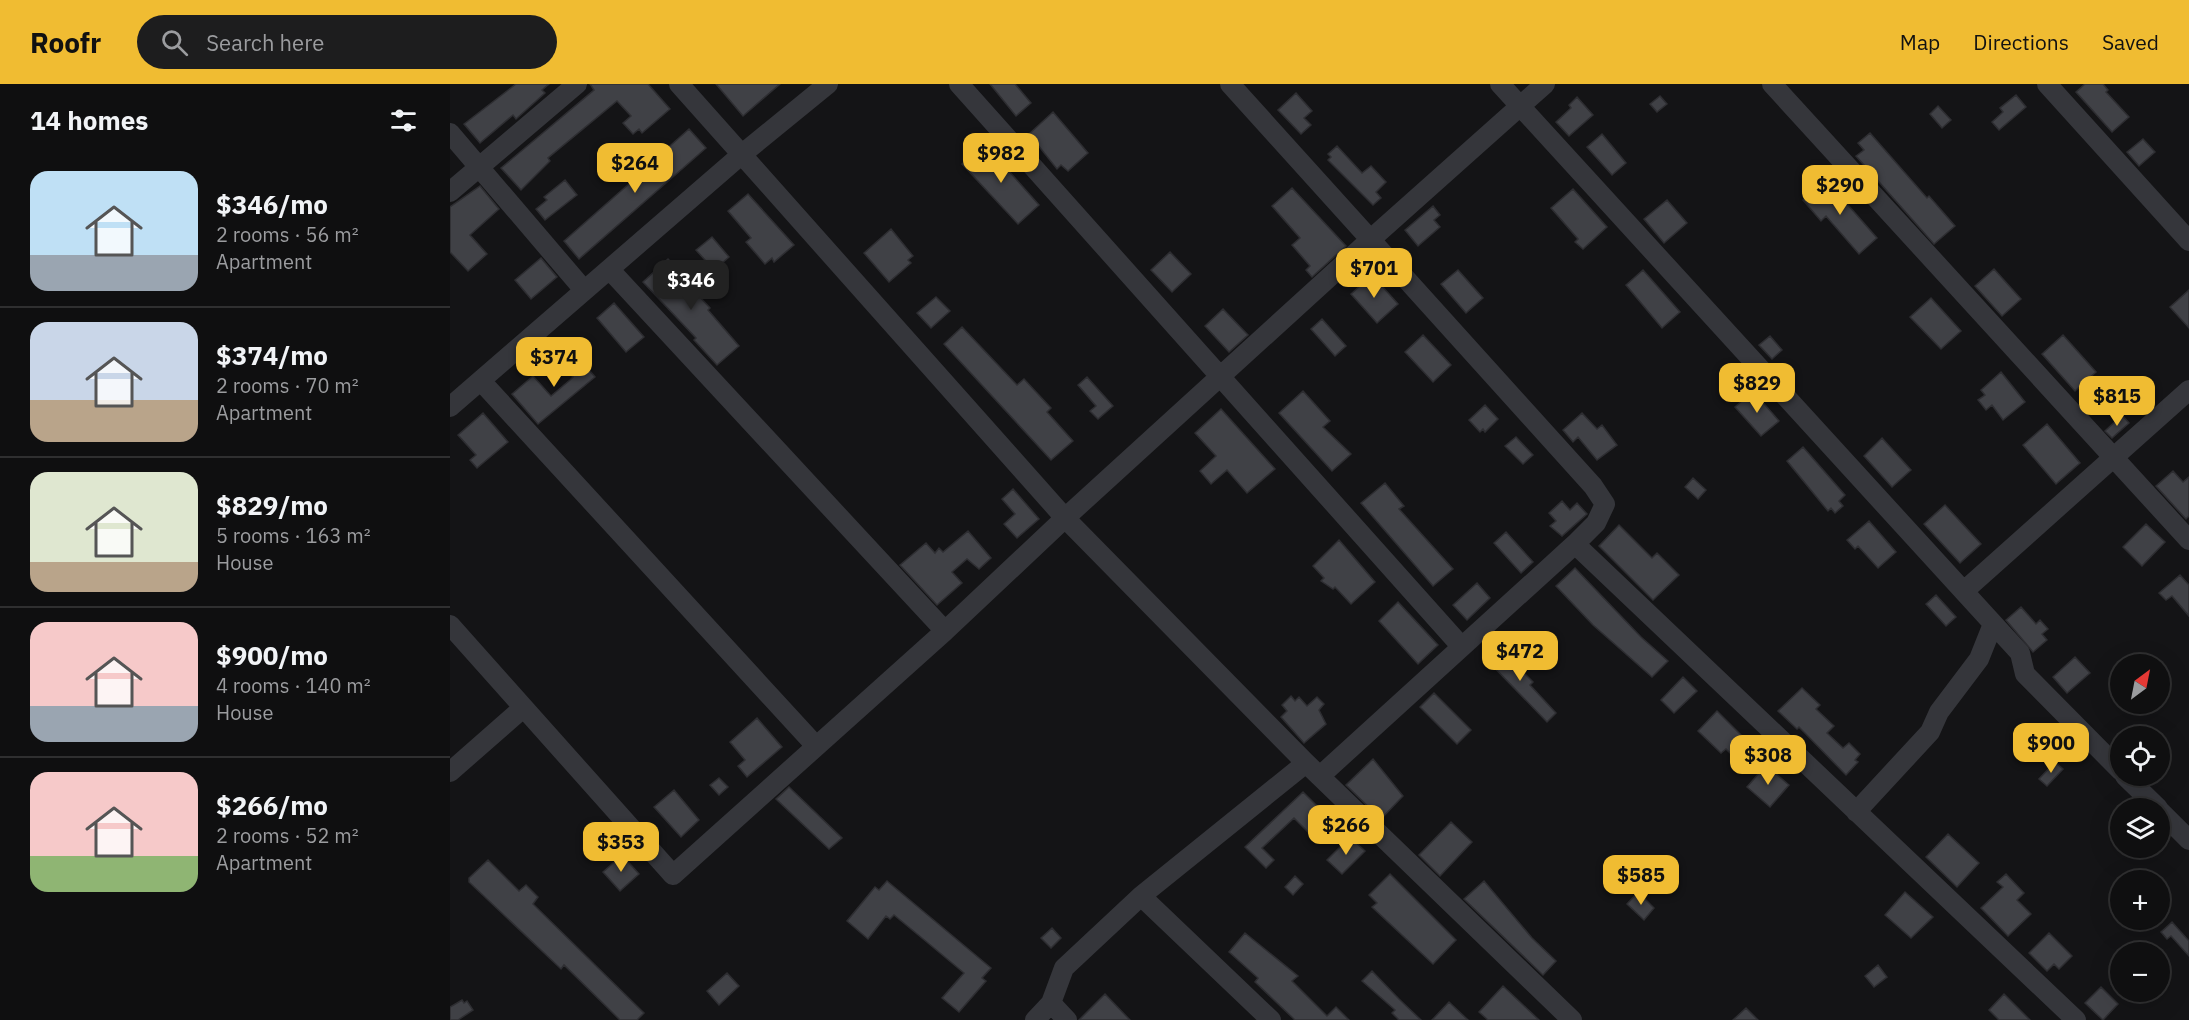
<!DOCTYPE html>
<meta charset="utf-8">
<style>
:root{--surface:#0f0f10;--page:#1d1d1e;--text:#f1f3f6;--muted:#9b9c9f;--line:#2f2f30;--accent:#f0bc32}
body{margin:0;font-family:"IBM Plex Sans",sans-serif;background:var(--page);color:var(--text);height:100vh;display:flex;flex-direction:column;font-size:22px;white-space:nowrap}
*{box-sizing:border-box;margin:0}
p{font-size:20px;color:var(--muted)}
.icon{flex:none;width:33px;height:33px;fill:none;stroke:currentColor;stroke-width:2;stroke-linecap:round;stroke-linejoin:round}
.map{position:relative;flex:1;overflow:hidden}
.drawer{display:flex;flex-direction:column;background:var(--surface);width:450px}
.drawer>*{flex:none}
.needle{width:39px;rotate:32deg}
.buttons{position:absolute;left:1660px;top:570px;display:grid;gap:12px}
.buttons a{display:grid;place-items:center;width:60px;height:60px;border-radius:50%;background:var(--surface);box-shadow:0 6px 24px #0002,0 0 0 2px var(--line);font-size:30px}
.price{position:absolute;translate:-50% -51px;padding:0 14px;border-radius:12px;background:var(--accent);color:#111;font-size:20px;line-height:39px;filter:drop-shadow(0 2px 3px #0008)}
.price::after{content:'';position:absolute;left:50%;top:36px;width:18px;height:14px;margin-left:-9px;background:inherit;clip-path:polygon(0 0,100% 0,50% 100%)}
.price.on{background:#222;color:#fff}
ul{padding:0;list-style:none}
li{display:flex;align-items:center;gap:18px;height:150px;padding:0 30px}
li+li{border-top:2px solid var(--line)}
li span{display:grid;place-items:center;flex:none;width:168px;height:120px;border-radius:18px;color:#555}
li>.icon{margin-inline-start:auto}
span .icon{width:72px;height:72px;fill:#fffc;stroke-width:1}
li b{font-size:26px}
h2{display:flex;justify-content:space-between;align-items:center;height:72px;padding:0 30px;font-size:26px}
header{display:flex;align-items:center;gap:36px;box-sizing:border-box;height:84px;padding:0 30px;background:var(--accent);color:#111}
header strong{font-size:28px}
nav{display:flex;gap:33px;margin-inline-start:auto;font-size:21px}
.search{width:420px;height:54px;background:var(--page);display:flex;align-items:center;gap:15px;box-sizing:border-box;padding:0 21px;border-radius:33px;color:var(--muted);font-size:22px}
main{display:flex;flex:1;min-height:0}
.map>svg:first-child{display:block}
.building{fill:#404146;stroke:#2e2e32;stroke-width:1.5}
.lines{fill:none;stroke-linecap:round;stroke-linejoin:round}
.minor{stroke:#35363b;stroke-width:20}
</style>
<header>
<strong>Roofr</strong>
<div class="search"><svg class="icon" aria-label="search" viewBox="0 0 24 24"><circle cx="10" cy="10" r="6"/><path d="M15 15l6 6"/></svg>Search here</div>
<nav><a>Map</a><a>Directions</a><a>Saved</a></nav>
</header>
<main>
<section class="drawer">
<h2>14 homes<svg class="icon" aria-label="filters" viewBox="0 0 24 24"><path d="M4 7h16M4 17h16"/><circle cx="9" cy="7" r="2"/><circle cx="15" cy="17" r="2"/></svg></h2>
<ul>
<li><span style="background:linear-gradient(#bfe0f5 70%,#9aa5b1 0)"><svg class="icon" aria-label="home" viewBox="0 0 24 24"><path d="M3 11l9-7 9 7M6 9v11h12V9"/></svg></span><div><b>$346/mo</b><p>2 rooms · 56 m²</p><p>Apartment</p></div></li>
<li><span style="background:linear-gradient(#c9d6e8 65%,#b9a48a 0)"><svg class="icon" aria-label="home" viewBox="0 0 24 24"><path d="M3 11l9-7 9 7M6 9v11h12V9"/></svg></span><div><b>$374/mo</b><p>2 rooms · 70 m²</p><p>Apartment</p></div></li>
<li><span style="background:linear-gradient(#dfe7d0 75%,#b9a48a 0)"><svg class="icon" aria-label="home" viewBox="0 0 24 24"><path d="M3 11l9-7 9 7M6 9v11h12V9"/></svg></span><div><b>$829/mo</b><p>5 rooms · 163 m²</p><p>House</p></div></li>
<li><span style="background:linear-gradient(#f6c9c9 70%,#9aa5b1 0)"><svg class="icon" aria-label="home" viewBox="0 0 24 24"><path d="M3 11l9-7 9 7M6 9v11h12V9"/></svg></span><div><b>$900/mo</b><p>4 rooms · 140 m²</p><p>House</p></div></li>
<li><span style="background:linear-gradient(#f6c9c9 70%,#8fb573 0)"><svg class="icon" aria-label="home" viewBox="0 0 24 24"><path d="M3 11l9-7 9 7M6 9v11h12V9"/></svg></span><div><b>$266/mo</b><p>2 rooms · 52 m²</p><p>Apartment</p></div></li>
</ul>
</section>
<div class="map">
<svg width="1739" height="936" viewBox="0 0 1739 936">
<rect width="100%" height="100%" fill="#141416"/>
<path class="building" d="M66,0H99L92,6L95,9L66,35L63,31L30,59L14,40Z
M140,0H198L220,25L192,49L189,45L183,50L173,39L181,32L167,17L98,74L100,77L71,106L51,84L144,6Z
M266,0H330L293,32Z
M540,0H565L581,19L566,32Z
M1635,0H1653L1658,6L1656,8L1679,33L1662,48L1626,8Z
M846,9L862,27L854,34L861,41L851,50L828,26Z
M1566,11L1576,23L1549,46L1542,38L1553,28L1550,24Z
M1210,12L1217,20L1207,28L1200,20Z
M1127,13L1143,31L1119,52L1106,38L1121,24L1119,21Z
M1488,22L1501,36L1492,44L1480,30Z
M603,28L638,69L618,87L611,81L607,85L579,50Z
M239,45L256,64L129,175L114,157L180,99L182,101L207,80L204,76Z
M1420,49L1477,114L1479,112L1505,142L1484,160L1406,72L1414,66L1408,59Z
M1152,50L1176,79L1162,91L1137,63Z
M1693,55L1705,68L1689,82L1677,68Z
M535,60L589,121L568,140L512,80Z
M887,62L912,89L921,82L936,98L926,108L931,114L923,121L878,76L881,73L878,70Z
M115,96L127,111L95,136L86,125L97,116L94,113Z
M1376,96L1427,154L1409,170L1376,132L1371,137L1353,116Z
M30,102L49,125L20,151L37,170L18,187L0,168V123Z
M842,104L896,162L862,193L856,186L860,182L842,161L850,154L822,122Z
M1123,105L1157,143L1133,165L1125,158L1128,155L1101,124Z
M298,110L344,161L324,178L322,174L315,180L296,158L301,154L278,127Z
M1217,116L1237,139L1214,159L1194,135Z
M983,122L990,131L984,136L990,143L968,162L955,146Z
M441,145L463,172L458,176L461,179L439,198L414,169Z
M262,153L279,173L264,186L246,166Z
M720,168L741,190L722,208L701,186Z
M91,174L107,193L81,215L65,196Z
M218,175L251,210L249,212L260,224L258,226L289,262L267,281L244,256L246,254L193,198Z
M1544,185L1571,215L1552,232L1525,202Z
M1008,186L1033,214L1016,229L991,200Z
M1193,186L1230,228L1212,244L1176,201Z
M922,191L948,220L927,239L901,210Z
M1739,206V244L1720,223Z
M486,213L500,227L481,244L467,229Z
M1481,214L1511,247L1491,265L1460,233Z
M164,219L194,253L176,268L147,234Z
M773,225L798,251L779,268L755,242Z
M872,235L896,262L885,272L861,245Z
M512,243L567,301L574,295L601,324L597,328L623,357L601,376L494,260Z
M973,251L1001,281L983,298L955,268Z
M1613,251L1646,288L1625,307L1592,270Z
M1320,252L1332,266L1322,275L1309,261Z
M117,260L145,293L88,340L62,310L83,292L101,312L120,296L123,293L117,286L119,285L106,269Z
M1551,288L1575,318L1553,336L1542,321L1536,326L1528,316L1535,311L1531,306Z
M637,293L663,322L648,335L640,327L646,322L628,301Z
M853,307L880,337L873,343L901,370L882,387L829,329Z
M1303,307L1329,337L1311,352L1285,323Z
M1035,321L1048,335L1035,348L1033,345L1030,348L1019,336Z
M771,325L825,385L797,409L777,386L761,400L750,387L766,372L745,349Z
M33,329L58,358L27,384L20,376L26,371L8,351Z
M1132,329L1147,345L1152,341L1167,361L1147,376L1128,353L1123,358L1113,346Z
M1672,331L1679,339L1662,354L1655,347Z
M1597,340L1630,379L1606,400L1573,361Z
M1066,353L1083,371L1073,380L1055,362Z
M1432,354L1461,386L1442,403L1414,372Z
M1353,363L1395,411L1389,417L1393,422L1385,429L1381,424L1378,427L1337,377Z
M1723,387L1733,398L1739,393V432L1736,435L1706,402Z
M1243,394L1256,406L1248,415L1235,403Z
M935,399L954,422L949,425L1003,485L983,502L911,419Z
M563,405L589,435L567,454L554,440L565,430L552,415Z
M1112,417L1120,426L1127,419L1137,430L1112,452L1100,442L1106,437L1099,429Z
M1495,421L1531,460L1510,479L1474,440Z
M1419,437L1446,468L1428,484L1408,462L1405,465L1397,456Z
M1696,440L1715,458L1692,482L1673,463Z
M1169,441L1202,474L1207,469L1229,491L1203,516L1149,462Z
M518,447L541,474L529,485L517,475L502,488L512,499L487,521L450,481L476,459L485,469L489,464L493,468Z
M1056,448L1083,478L1071,489L1044,459Z
M889,456L925,498L901,520L885,503L883,505L871,497L874,494L863,482Z
M1125,484L1191,553L1218,577L1202,593L1143,541L1106,502Z
M1730,491L1739,501V532L1722,512L1716,516L1709,509Z
M1027,499L1040,514L1017,536L1003,521Z
M1486,511L1506,533L1496,542L1476,520Z
M948,518L988,561L968,580L929,537Z
M1571,523L1586,540L1590,536L1598,545L1592,550L1597,556L1583,568L1556,536Z
M1047,562L1083,598L1080,601L1106,629L1097,638L1035,574Z
M1625,573L1640,589L1617,609L1603,593Z
M1233,593L1247,607L1224,629L1211,616Z
M1352,604L1370,621L1366,625L1384,642L1377,649L1393,664L1399,659L1410,670L1405,676L1408,678L1396,691L1349,643L1347,645L1328,627Z
M984,609L1021,646L1007,660L970,623Z
M841,612L845,617L849,613L857,622L867,613L874,620L869,626L876,640L854,659L831,633L837,627L832,621Z
M1267,627L1294,654L1280,669L1276,665L1271,669L1248,647Z
M307,634L332,663L297,693L288,682L295,676L280,658Z
M923,675L953,712L931,735L896,701Z
M1605,678L1613,685L1597,702L1589,695Z
M1316,681L1339,701L1320,723L1297,703Z
M269,694L278,703L269,711L260,701Z
M339,703L392,754L379,765L326,715Z
M224,706L249,736L231,753L204,723Z
M853,708L883,738L865,755L844,734L812,764L824,776L816,784L795,763Z
M1001,738L1022,758L990,792L969,771Z
M1498,750L1529,779L1507,803L1476,773Z
M900,753L915,767L892,790L877,776Z
M172,771L189,790L170,807L153,788Z
M38,776L69,807L76,801L88,813L83,820L194,929L187,936H170L114,881L111,885L19,798V794Z
M940,790L1006,856L983,880L922,823L927,819L919,811Z
M1556,790L1574,809L1567,816L1581,830L1558,852L1531,824L1553,803L1547,798Z
M845,792L853,800L843,811L835,803Z
M437,797L541,884L532,894L536,897L509,928L492,914L514,889L478,859L444,831L440,835L436,832L418,855L397,837L425,803L429,806Z
M1034,797L1082,854L1106,877L1093,891L1014,815Z
M1188,808L1204,824L1194,836L1177,820Z
M1455,808L1483,833L1461,854L1435,831Z
M1722,838L1739,857V872L1721,852L1717,855L1711,848Z
M602,844L611,854L601,864L591,854Z
M795,849L848,892L842,897L877,932L886,923L899,936H845L805,898L808,894L779,868Z
M1599,849L1622,872L1609,885L1604,880L1597,887L1579,869Z
M1428,881L1437,893L1424,903L1415,892Z
M922,887L949,915L971,936H949L942,929L945,926L912,897Z
M277,889L289,902L269,921L257,907Z
M1053,902L1089,936H1038L1029,928Z
M1651,903L1668,920L1653,936L1635,919Z
M655,910L680,936H629Z
M1554,910L1580,936H1549L1539,926Z
M12,916L14,919L17,917L23,926L8,936H0V923Z
M999,918L1018,936H982Z
M1296,924L1308,936H1283Z"/>
<g class="lines">
<path class="minor" d="M229,0L615,434L856,679L1122,936
M509,0L1011,562
M780,0L1143,402L1155,420L1146,439L1125,460L870,692
M1050,0L1570,569L1575,590L1671,687
M1322,0L1739,456
M1597,0L1739,157
M0,49L134,206
M0,108L127,0
M160,186L495,547
M31,297L366,662
M0,323L291,71L378,0
M1125,460L1626,936
M1514,507L1739,306
M0,541L223,791L495,547L615,434L920,156L1095,0
M0,688L73,624
M1675,692L1708,724
M1710,727L1739,756
M1406,728L1480,648L1489,628L1529,575L1543,540
M691,812L821,936
M585,936L601,919
M617,936L601,919L614,884L691,812L856,679"/>
</g>
</svg>
<div class="buttons">
<a><svg class="needle" viewBox="-14 -14 28 28"><path d="M0-13l5 13h-10z" fill="#e53935"/><path d="M0 13l5-13h-10z" fill="#9b9c9f"/></svg></a>
<a><svg class="icon" aria-label="locate" viewBox="0 0 24 24"><circle cx="12" cy="12" r="6"/><path d="M12 2v4M12 18v4M2 12h4M18 12h4"/></svg></a>
<a><svg class="icon" aria-label="layers" viewBox="0 0 24 24"><path d="M12 4l9 5-9 5-9-5zM3 14l9 5 9-5"/></svg></a>
<a>+</a>
<a>−</a>
</div>
<b class="price" style="left:551px;top:100px">$982</b>
<b class="price" style="left:185px;top:110px">$264</b>
<b class="price" style="left:1390px;top:132px">$290</b>
<b class="price" style="left:924px;top:215px">$701</b>
<b class="price on" style="left:241px;top:227px">$346</b>
<b class="price" style="left:104px;top:304px">$374</b>
<b class="price" style="left:1307px;top:330px">$829</b>
<b class="price" style="left:1667px;top:343px">$815</b>
<b class="price" style="left:1070px;top:598px">$472</b>
<b class="price" style="left:1601px;top:690px">$900</b>
<b class="price" style="left:1318px;top:702px">$308</b>
<b class="price" style="left:896px;top:772px">$266</b>
<b class="price" style="left:171px;top:789px">$353</b>
<b class="price" style="left:1191px;top:822px">$585</b>
</div>
</main>
